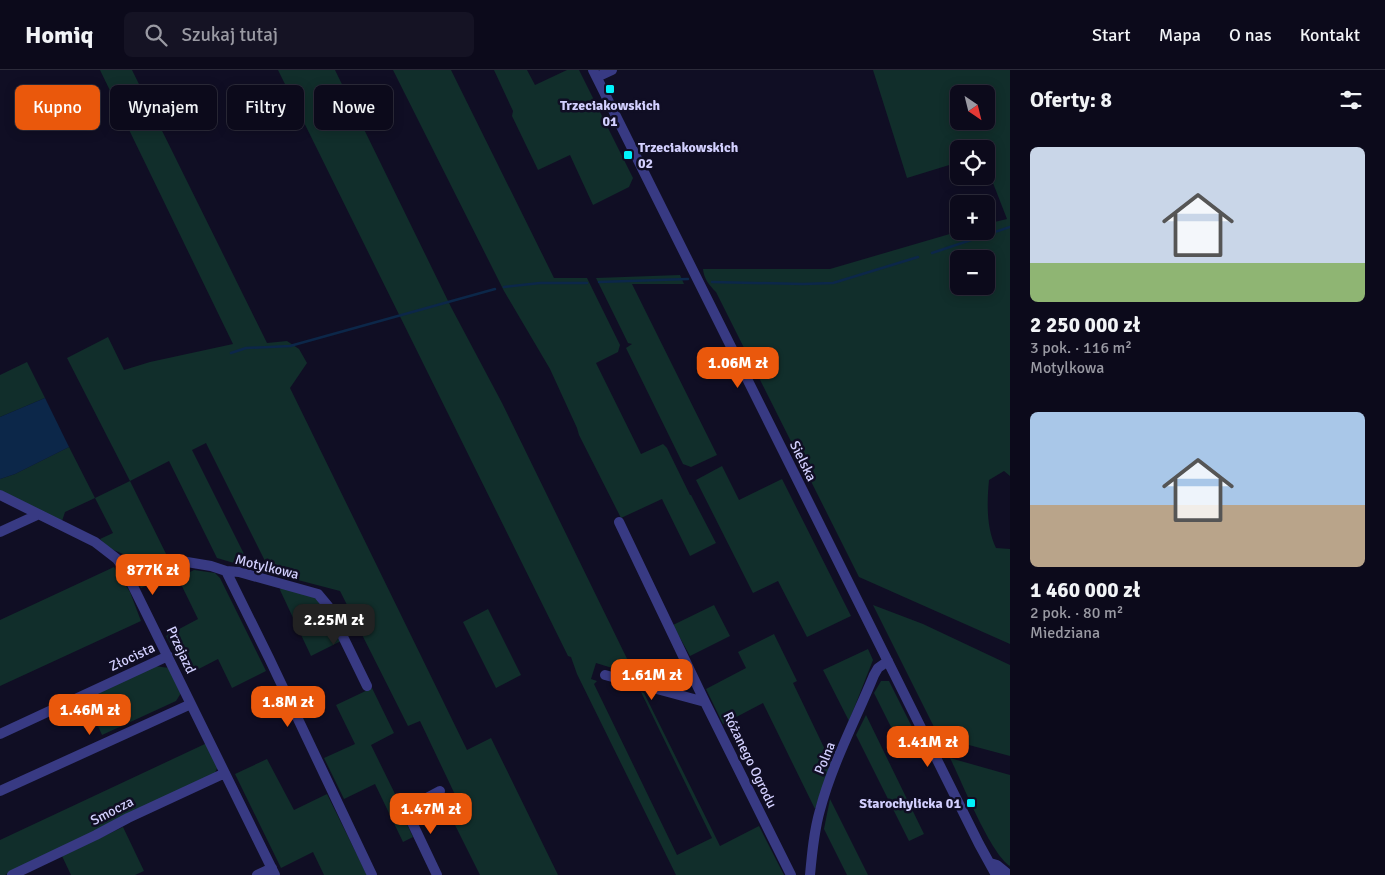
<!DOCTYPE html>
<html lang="pl">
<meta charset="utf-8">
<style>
:root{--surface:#0c0a1b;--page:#151324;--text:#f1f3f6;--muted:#9a9aa3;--line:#2c2b3a;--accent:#ea580c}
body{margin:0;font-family:Signika,sans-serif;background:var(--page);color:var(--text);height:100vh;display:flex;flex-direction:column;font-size:19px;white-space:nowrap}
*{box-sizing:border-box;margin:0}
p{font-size:16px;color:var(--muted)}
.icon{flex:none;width:28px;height:28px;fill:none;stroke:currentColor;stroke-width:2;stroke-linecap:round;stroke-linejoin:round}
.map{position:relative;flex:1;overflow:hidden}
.panel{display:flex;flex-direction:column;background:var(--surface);width:375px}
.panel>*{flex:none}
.top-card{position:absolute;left:15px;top:15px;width:475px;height:45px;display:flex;gap:10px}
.needle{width:32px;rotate:145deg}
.fabs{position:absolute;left:950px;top:15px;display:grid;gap:10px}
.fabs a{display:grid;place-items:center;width:45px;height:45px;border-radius:8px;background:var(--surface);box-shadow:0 2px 12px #0003,0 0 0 1px var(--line);font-size:25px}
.price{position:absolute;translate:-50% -42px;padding:0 11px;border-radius:10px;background:var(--accent);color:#fff;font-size:16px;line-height:32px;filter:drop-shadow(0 1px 2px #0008)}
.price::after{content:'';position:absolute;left:50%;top:30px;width:15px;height:11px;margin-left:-8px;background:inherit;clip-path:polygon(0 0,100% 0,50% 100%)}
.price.current{background:#222;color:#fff}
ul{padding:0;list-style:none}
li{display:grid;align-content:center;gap:10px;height:265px;padding:0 20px}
li span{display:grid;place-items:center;height:155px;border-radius:8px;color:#555}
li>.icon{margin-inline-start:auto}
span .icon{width:90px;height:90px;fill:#fffc;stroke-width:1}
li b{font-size:21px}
h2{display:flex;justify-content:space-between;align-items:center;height:60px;padding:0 20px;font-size:21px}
.tag{padding:0 18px;border-radius:8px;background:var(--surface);box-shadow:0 2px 12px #0003,0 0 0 1px var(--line);font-size:18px;line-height:45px}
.tag.current{background:var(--accent);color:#fff}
header{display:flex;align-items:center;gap:30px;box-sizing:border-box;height:70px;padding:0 25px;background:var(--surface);border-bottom:1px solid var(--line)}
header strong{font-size:24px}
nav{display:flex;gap:28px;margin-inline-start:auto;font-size:18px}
.search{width:350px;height:45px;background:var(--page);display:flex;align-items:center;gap:12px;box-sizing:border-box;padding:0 18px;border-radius:8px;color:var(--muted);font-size:19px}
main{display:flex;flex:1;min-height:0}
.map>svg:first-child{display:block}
.green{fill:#112e2b;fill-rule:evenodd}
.water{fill:#0c2749}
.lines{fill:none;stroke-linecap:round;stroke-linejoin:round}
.stream{stroke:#0c2749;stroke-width:2.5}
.minor{stroke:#383a83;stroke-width:10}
.poi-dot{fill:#00f2fb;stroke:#100e24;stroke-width:2}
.labels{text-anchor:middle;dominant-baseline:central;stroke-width:5;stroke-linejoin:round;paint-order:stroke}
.poi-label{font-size:14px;font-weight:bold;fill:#d3d0ff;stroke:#100e24}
.street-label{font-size:14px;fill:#d3d0ff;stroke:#100e24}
</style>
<header>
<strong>Homiq</strong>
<div class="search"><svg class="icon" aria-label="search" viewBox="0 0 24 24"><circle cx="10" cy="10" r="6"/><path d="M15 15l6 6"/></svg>Szukaj tutaj</div>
<nav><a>Start</a><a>Mapa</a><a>O nas</a><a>Kontakt</a></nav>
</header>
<main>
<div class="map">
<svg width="1010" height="805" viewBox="0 0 1010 805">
<rect width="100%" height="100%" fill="#100e24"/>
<path class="green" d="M100,0H132L267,273L287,271L299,279L307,293L290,318L467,680L491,668L558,805H480L447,739L459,733L420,651L408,656L340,521L271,503L206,373L192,380L251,498L217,488L169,391L130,411L175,502L141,518L123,484L109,478L100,469L113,463L95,428L65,442L62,451L0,421V409L15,404L69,377L95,428L130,411L67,288L108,267L124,300L150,292L233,274Z
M278,0H335L451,237L502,333L635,605L596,593L591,609L597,611L594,614L677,785L712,768L641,622L644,623L720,776L759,756L784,805H676L577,604L571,587L568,586Z
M393,0H451L554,208H587L620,275L618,282L596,293L641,384L663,374L667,378L690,425H691L716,473L690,486L662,429L621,448L579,365L577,358L550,299L504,221Z
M494,0H527L535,15L567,0H579L633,108L629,117L593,135L570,85L538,100L512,46L513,41Z
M873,0H1010V406L1004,401L989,410C987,432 986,457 996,478L1010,479V574L859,507L716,222C709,215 704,209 703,199H830L960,161H986V154L1007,149L986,95V79H959V92L907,108ZM959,24H986V51H959ZM959,189H986V216H959Z
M680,205L684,214H632L717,385L691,397L683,394L626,278L632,274L628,273L596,208Z
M27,292L45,328L0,347V305Z
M722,396L739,430L782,409L851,546L807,567L778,511L753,523L696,410Z
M114,497L130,522L141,551L0,616V550Z
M194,500L215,503L220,508L266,601L232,618L218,589L187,605L166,566L198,549L178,508Z
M281,516C296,521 317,524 327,539C333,548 336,561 341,571L311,586L280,520Z
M714,535L730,566L690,586L673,555Z
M873,535L923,554L1010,595V686L939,667Z
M488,539L521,605L496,618L463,552Z
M774,564L797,611L793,613L831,692L815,739L763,633L723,654L706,619L746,598L738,582Z
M868,579L873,590L849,651L823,600Z
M155,596L169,598L181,623L176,631L102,665L85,627Z
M881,611H889L915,663L898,671L874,623Z
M372,618L394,663L371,675L398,730L413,723L419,728L400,740L413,767L403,772L375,714L344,729L324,688L355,674L336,635Z
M866,645L924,764L909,771L856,665Z
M207,673L218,696L215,703L103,759L5,805H0V770Z
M950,688L1010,705V796C990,783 962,712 950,688Z
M267,689L294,740L327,724L367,805H324L313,782L281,798L235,704Z
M830,729L868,805H847L824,759Z
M123,757L144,801L135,805H71L62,786Z"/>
<path class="water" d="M45,328L69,377L15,404L0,409V347Z"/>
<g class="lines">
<path class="stream" d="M932,183L1010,157
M599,212L688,209
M712,212L803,214L833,213L918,187
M504,217L540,213H587
M231,283L246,278L290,276L495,219"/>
<path class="minor" d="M593,0L979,774L996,805
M597,7L612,0
M0,425L95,472L117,489L125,500L275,805
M619,452L705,632L791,805
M0,462L37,445
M181,491L211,496L226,501L239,502L318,524L328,536L367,616
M226,501L269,588L372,805
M605,605L705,632
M0,664L168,586
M0,721L191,634
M990,793L997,795L1009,805
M12,805L96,765L128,748L225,703
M257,805L272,798
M437,805L408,744L412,736L440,721
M810,805C812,783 814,761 820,740C832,694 856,649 874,605L878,598L888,591"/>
</g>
<g class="poi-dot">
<rect x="605" y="14" width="10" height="10" rx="2.5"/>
<rect x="623" y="80" width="10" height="10" rx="2.5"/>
<rect x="966" y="728" width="10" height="10" rx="2.5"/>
</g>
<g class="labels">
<g class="poi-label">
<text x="610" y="35">Trzeciakowskich<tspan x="610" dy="16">01</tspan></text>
<text x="638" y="77" text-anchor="start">Trzeciakowskich<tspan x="638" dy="16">02</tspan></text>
<text x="961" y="733" text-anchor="end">Starochylicka 01</text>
</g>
<g class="street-label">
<text transform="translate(803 391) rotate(64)">Sielska</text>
<text transform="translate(267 497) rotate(14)">Motylkowa</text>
<text transform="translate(181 580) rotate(65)">Przejazd</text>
<text transform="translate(132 587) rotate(-25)">Złocista</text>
<text transform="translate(825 688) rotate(-68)">Polna</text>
<text transform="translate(750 690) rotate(64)">Różanego Ogrodu</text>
<text transform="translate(112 741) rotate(-27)">Smocza</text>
</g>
</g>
</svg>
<div class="fabs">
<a><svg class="needle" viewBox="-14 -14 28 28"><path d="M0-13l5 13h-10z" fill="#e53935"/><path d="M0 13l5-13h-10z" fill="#9a9aa3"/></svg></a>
<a><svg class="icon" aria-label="locate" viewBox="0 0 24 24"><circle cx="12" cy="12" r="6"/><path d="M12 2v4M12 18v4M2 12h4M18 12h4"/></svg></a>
<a>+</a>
<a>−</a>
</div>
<b class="price" style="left:738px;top:319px">1.06M zł</b>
<b class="price" style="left:153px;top:526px">877K zł</b>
<b class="price current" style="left:334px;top:576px">2.25M zł</b>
<b class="price" style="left:652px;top:631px">1.61M zł</b>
<b class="price" style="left:288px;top:658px">1.8M zł</b>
<b class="price" style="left:90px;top:666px">1.46M zł</b>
<b class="price" style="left:928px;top:698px">1.41M zł</b>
<b class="price" style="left:431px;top:765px">1.47M zł</b>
<div class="top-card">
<a class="tag current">Kupno</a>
<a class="tag">Wynajem</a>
<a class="tag">Filtry</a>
<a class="tag">Nowe</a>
</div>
</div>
<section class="panel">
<h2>Oferty: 8<svg class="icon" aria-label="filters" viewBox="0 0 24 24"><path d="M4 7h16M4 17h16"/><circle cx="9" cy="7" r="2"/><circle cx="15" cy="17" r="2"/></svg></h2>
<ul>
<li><span style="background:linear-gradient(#c9d6e8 75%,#8fb573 0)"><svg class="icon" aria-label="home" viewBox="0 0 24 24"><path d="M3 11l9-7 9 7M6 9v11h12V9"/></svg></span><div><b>2 250 000 zł</b><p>3 pok. · 116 m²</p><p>Motylkowa</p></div></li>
<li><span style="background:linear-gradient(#a9c7e8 60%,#b9a48a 0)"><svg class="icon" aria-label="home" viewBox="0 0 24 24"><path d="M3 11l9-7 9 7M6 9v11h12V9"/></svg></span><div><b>1 460 000 zł</b><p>2 pok. · 80 m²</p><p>Miedziana</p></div></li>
</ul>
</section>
</main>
